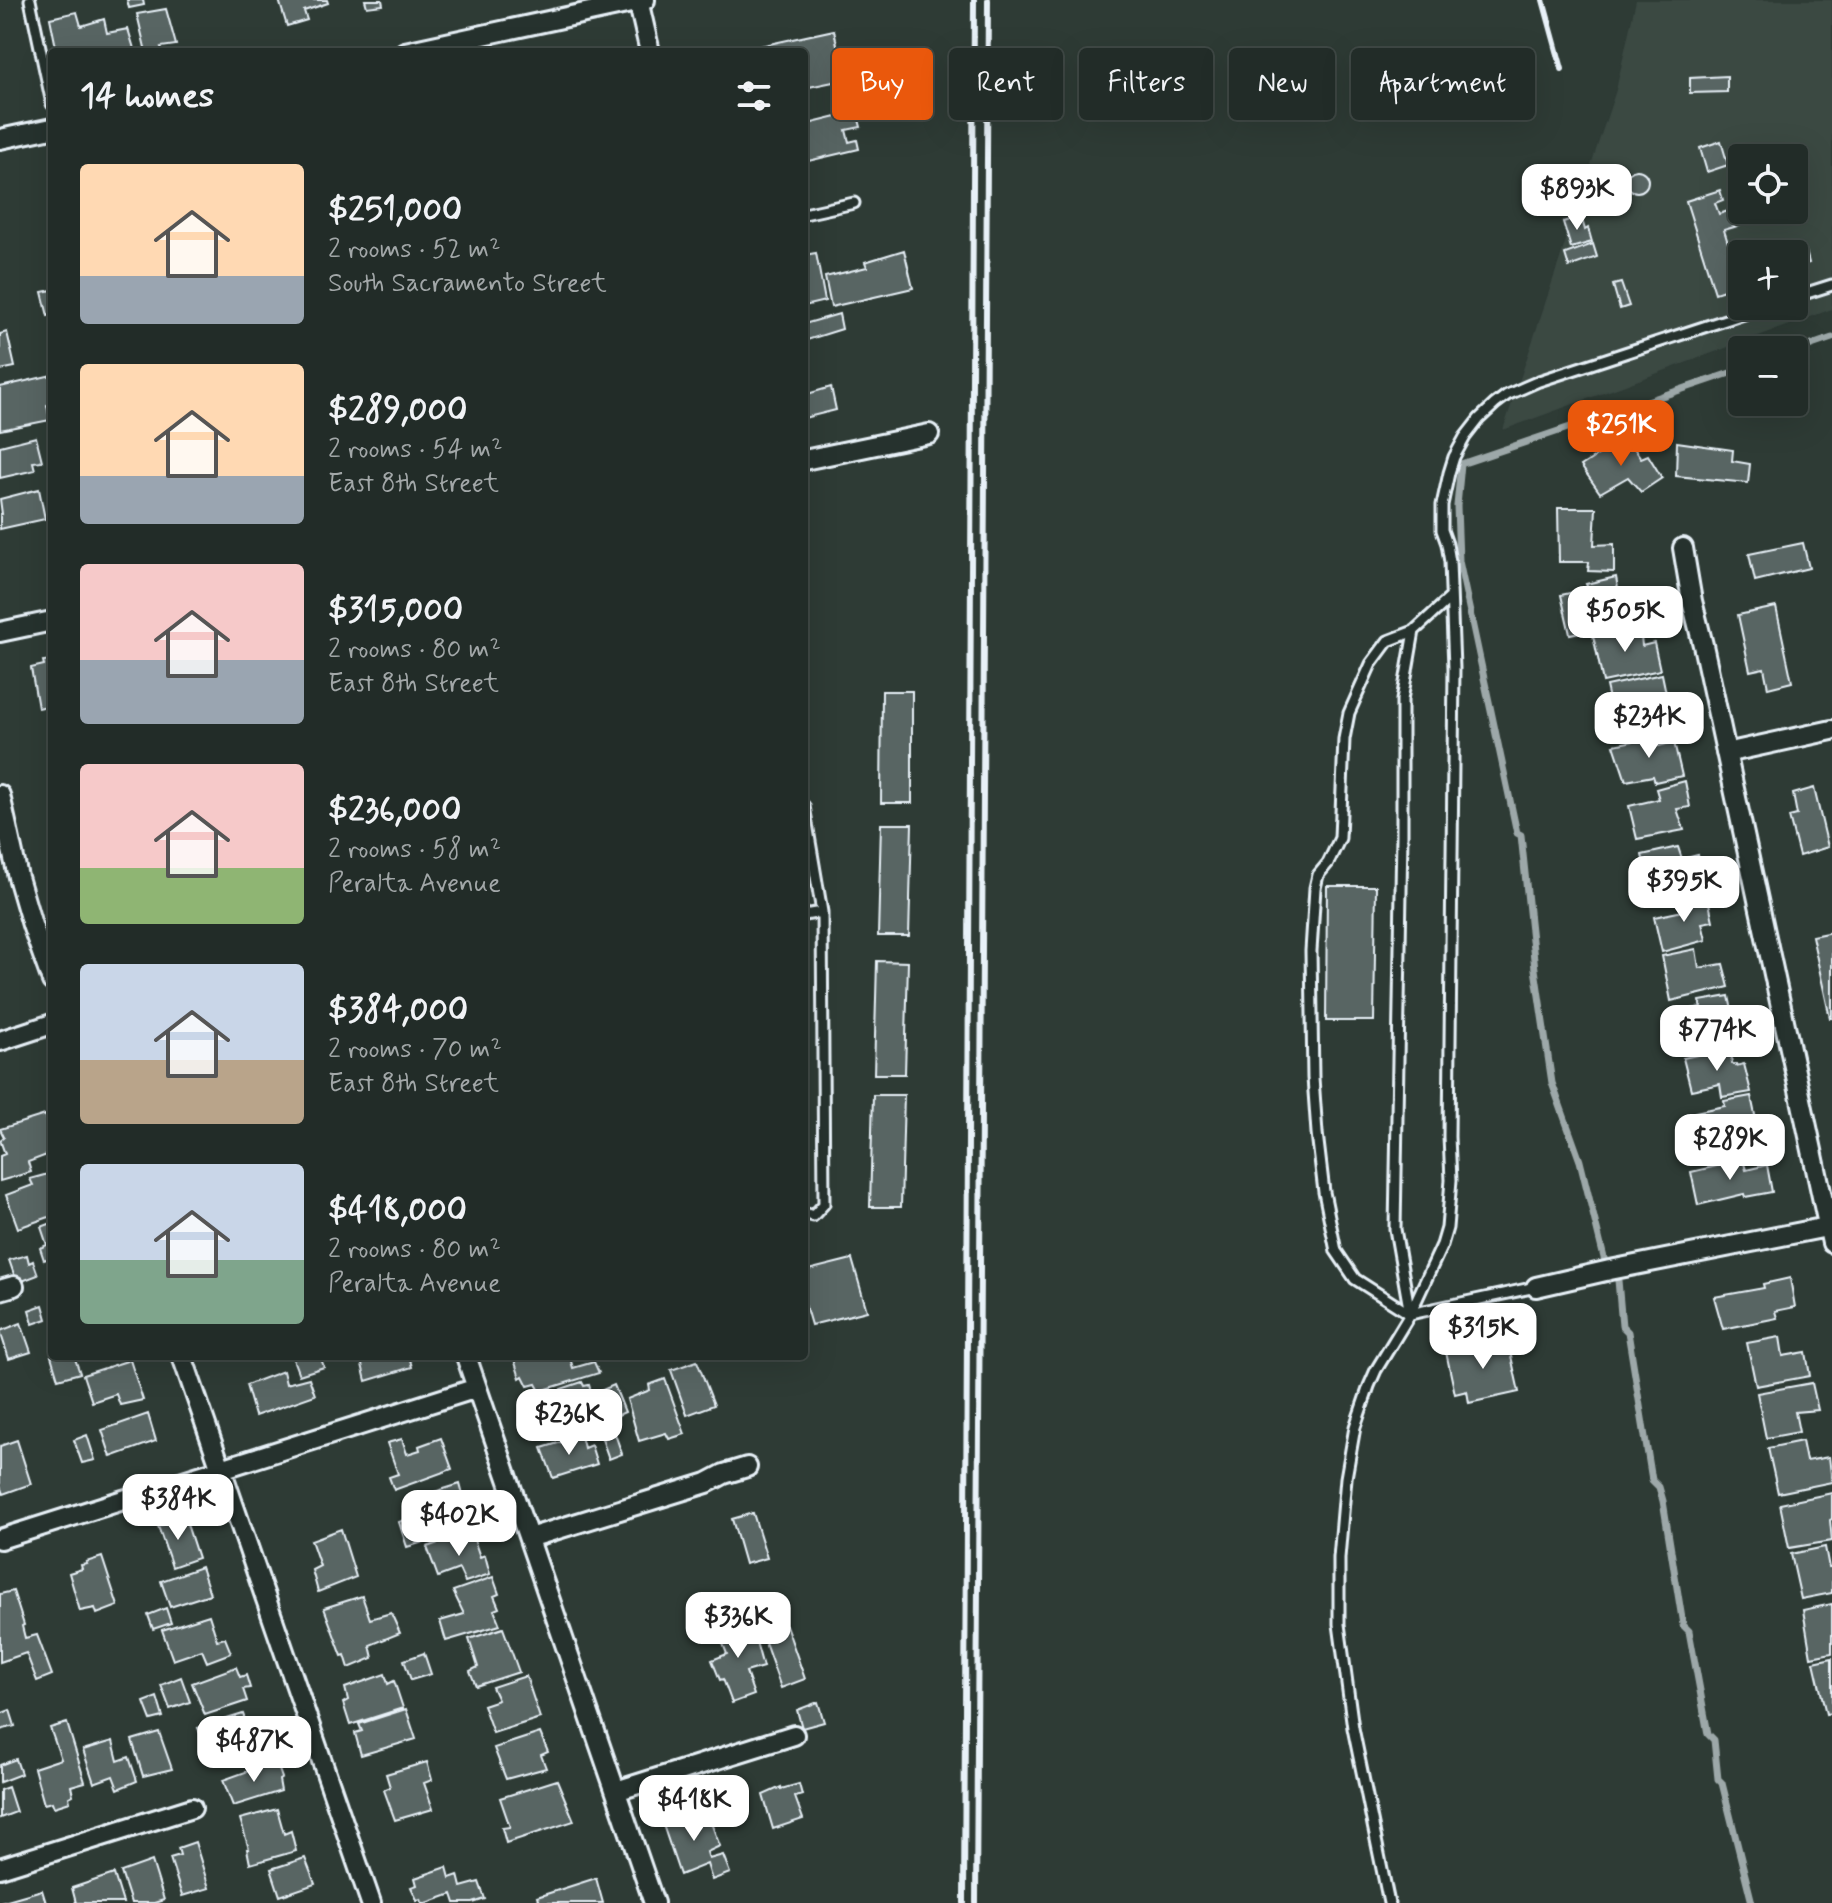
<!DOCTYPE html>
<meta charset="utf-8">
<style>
:root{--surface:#222c28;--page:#2e3834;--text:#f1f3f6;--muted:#a2a7a8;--line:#3f4845;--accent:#ea580c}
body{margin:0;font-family:Mynerve,sans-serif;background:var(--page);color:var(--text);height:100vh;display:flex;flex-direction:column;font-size:30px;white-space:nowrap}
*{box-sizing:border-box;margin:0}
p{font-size:26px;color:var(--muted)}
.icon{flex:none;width:44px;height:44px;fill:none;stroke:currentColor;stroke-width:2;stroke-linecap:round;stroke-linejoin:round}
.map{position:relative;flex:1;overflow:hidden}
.panel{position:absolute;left:48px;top:48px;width:760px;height:1312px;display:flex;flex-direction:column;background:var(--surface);border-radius:8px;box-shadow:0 8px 32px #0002,0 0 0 2px var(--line)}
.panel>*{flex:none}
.top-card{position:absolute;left:832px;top:48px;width:760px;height:72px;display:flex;gap:16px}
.tools{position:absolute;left:1728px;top:144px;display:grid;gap:16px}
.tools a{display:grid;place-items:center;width:80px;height:80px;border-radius:8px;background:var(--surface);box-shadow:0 8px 32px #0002,0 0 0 2px var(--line);font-size:40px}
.price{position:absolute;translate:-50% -68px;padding:0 18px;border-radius:16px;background:#fff;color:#222;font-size:26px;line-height:52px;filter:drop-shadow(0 2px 4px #0008)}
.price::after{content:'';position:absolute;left:50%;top:48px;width:24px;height:18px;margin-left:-12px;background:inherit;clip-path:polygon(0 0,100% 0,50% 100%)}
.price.current{background:var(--accent);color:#fff}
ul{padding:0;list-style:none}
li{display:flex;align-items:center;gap:24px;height:200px;padding:0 32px}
li span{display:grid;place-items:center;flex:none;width:224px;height:160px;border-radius:8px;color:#555}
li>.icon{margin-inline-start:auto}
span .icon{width:96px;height:96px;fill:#fffc;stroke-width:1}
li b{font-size:34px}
h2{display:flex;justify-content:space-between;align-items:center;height:96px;padding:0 32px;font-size:34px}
.pill{padding:0 28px;border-radius:8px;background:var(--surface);box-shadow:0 8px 32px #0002,0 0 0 2px var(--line);font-size:28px;line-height:72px}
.pill.current{background:var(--accent);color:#fff}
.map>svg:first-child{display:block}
.built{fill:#3b4843;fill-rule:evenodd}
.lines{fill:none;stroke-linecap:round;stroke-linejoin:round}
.stream{stroke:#9da8a9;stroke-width:7}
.building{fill:#596563;stroke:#e8f1f8;stroke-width:2}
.service-casing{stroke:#e8f1f8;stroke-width:15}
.minor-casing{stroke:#e8f1f8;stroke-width:24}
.service{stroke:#26332d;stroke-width:9}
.minor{stroke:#26332d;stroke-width:18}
.rail{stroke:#e8f1f8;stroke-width:6}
</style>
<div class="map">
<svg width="1832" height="1903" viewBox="0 0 1832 1903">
<rect width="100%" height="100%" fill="#2e3b35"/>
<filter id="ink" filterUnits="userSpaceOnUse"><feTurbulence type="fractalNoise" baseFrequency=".0125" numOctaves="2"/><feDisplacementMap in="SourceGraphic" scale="16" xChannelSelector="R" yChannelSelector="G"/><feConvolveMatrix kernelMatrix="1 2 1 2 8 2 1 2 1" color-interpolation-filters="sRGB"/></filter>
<g filter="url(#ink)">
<path class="built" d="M1636,0H1832V309L1503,430L1616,90ZM1742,158H1794V210H1742ZM1742,254H1794V306H1742Z"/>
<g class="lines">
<path class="stream" d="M1794,351L1832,338
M1742,369L1461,464L1457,506L1459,561L1517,833L1521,835L1535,969L1552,1083L1580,1161L1607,1270L1618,1280L1622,1326L1628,1332L1652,1480L1659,1487L1663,1501L1683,1625L1689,1631L1708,1734L1714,1740L1718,1779L1722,1783L1752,1903"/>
</g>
<path class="building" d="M127,0H143L144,5L129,8Z
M279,0H327L328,3L304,11L307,20L287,26Z
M365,0H382L383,5L367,7Z
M166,9L176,45L161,47L163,52H146L137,14Z
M77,12L81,26L104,19L107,33L128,29L135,52H57L50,18Z
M834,30L844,79L838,81L804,88V52L737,51Z
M1727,76V92L1690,93V78Z
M857,112L861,127L846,130L849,142L857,140L859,149L804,162V125Z
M1721,141L1728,165L1707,172L1700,148Z
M1626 181a11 11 0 1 1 22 0a11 11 0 1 1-22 0Z
M1720,190L1723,200L1715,203L1719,214L1728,211L1730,218L1738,215L1741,225L1724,230L1728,243L1738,241L1742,255V284L1715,293L1686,201Z
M1581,216L1585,230L1588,228L1592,242L1571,248L1563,222Z
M1593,244L1597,257L1569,267L1565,254Z
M904,250L913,288L831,307L825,277L867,267L865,262Z
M1806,251L1809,263L1794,267V254Z
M816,253L825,301L804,306V255Z
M1621,283L1629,306L1620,309L1613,285Z
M52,290V315L48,316L42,292Z
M839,314L842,329L804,341V324Z
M7,332L15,367L0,370V334Z
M52,375V403L47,405L50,420L0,430V387Z
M831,387L836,410L804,418V395Z
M36,437L42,461L33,462L35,470L0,478V446Z
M1626,437L1641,458L1648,455L1662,478L1641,492L1628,477L1600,493L1581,466Z
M1677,442L1733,450L1732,461L1750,464L1748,483L1676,476Z
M39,489L45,519L0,529V514H2L0,499Z
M1558,508H1596L1594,545L1614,544V572L1588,571L1589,562H1559Z
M1803,543L1809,568L1755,581L1749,554Z
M1616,577L1622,611L1607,613L1609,626L1570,634L1561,595L1588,589L1586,584Z
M1776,607L1792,682L1768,688L1764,668L1750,671L1738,615Z
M1640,626L1642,646L1654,643L1660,670L1603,682L1593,635Z
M52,660V705L38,708L31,668L44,665L43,661Z
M1662,674L1667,698L1643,703L1647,724L1616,730L1606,686Z
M882,691H912V803H881Z
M1657,736L1659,746L1674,742L1682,776L1655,782L1653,776L1626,781L1614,745Z
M1685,781L1690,807L1677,809L1684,830L1637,839L1629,806L1659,799L1656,789Z
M1814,788L1828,847L1799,856L1789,817L1797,815L1793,794Z
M881,824H912L909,936H878Z
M1678,847L1682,859L1698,855L1705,890L1679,894L1678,891L1652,897L1642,855Z
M1327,886H1376L1374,1021H1326Z
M1707,894L1713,921L1702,923L1706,940L1662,952L1654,917L1683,911L1680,900Z
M1832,932V1018H1830L1812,936Z
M1696,949L1699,968L1723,964L1729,987L1671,1001L1662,956Z
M877,961L908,962L905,1074H874Z
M1729,996L1734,1020L1718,1023L1722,1045L1684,1051L1676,1012L1701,1007L1700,1001Z
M1730,1048L1732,1064H1736V1066L1744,1064L1751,1092L1722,1097L1720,1084L1691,1090L1683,1058Z
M873,1095H904L901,1207H870Z
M1751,1096L1756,1120L1739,1122L1743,1146L1705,1155L1695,1112L1725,1106L1724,1101Z
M45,1115L52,1135V1153L28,1162L31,1172L0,1181V1156L5,1154L0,1140L4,1137L0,1129Z
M1743,1160L1746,1170L1767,1165L1772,1192L1745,1197L1744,1194L1698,1205L1691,1172Z
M48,1174L52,1188V1216L18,1228L6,1195L33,1185L30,1179Z
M52,1223V1257L44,1260L40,1248L47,1245L41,1227Z
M27,1255L29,1263L33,1261L38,1275L17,1283L9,1260Z
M852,1259L867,1311L811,1325L804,1301V1271Z
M1790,1278L1795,1307L1775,1311L1777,1318L1723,1329L1714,1297L1764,1288L1763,1284Z
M43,1305L47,1319L33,1324L29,1310Z
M21,1323L31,1352L9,1359L0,1331Z
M1780,1337L1783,1356L1806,1352L1810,1376L1756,1386L1747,1343Z
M1507,1338L1519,1392L1469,1403L1467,1391L1455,1394L1446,1352Z
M51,1356H74L80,1373L58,1379Z
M302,1356H320L324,1367L299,1375L293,1359Z
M360,1356H409L412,1367L366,1381Z
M513,1356H574L570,1358L573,1368L594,1362L599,1373L540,1391L536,1384L528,1386L523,1376L520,1378Z
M130,1360L143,1400L120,1405L116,1394L92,1402L83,1375Z
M697,1361L714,1405L687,1415L671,1370Z
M283,1371L286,1384L309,1378L315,1395L255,1416L246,1385Z
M665,1379L685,1434L669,1439L666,1433L639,1441L627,1399L650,1390L649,1385Z
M582,1382L584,1386L589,1385L594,1402L579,1409L580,1414L571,1418L572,1422L537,1433L527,1406L540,1402L537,1396L549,1391L551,1399L563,1394L561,1389Z
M1812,1383L1818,1410L1795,1412L1799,1432L1766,1438L1757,1393Z
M614,1385L625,1412L612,1418L600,1391Z
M148,1414L156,1441L111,1457L102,1430Z
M615,1434L622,1454L609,1459L602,1439Z
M87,1435L95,1460L82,1463L74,1440Z
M581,1436L584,1448L591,1445L597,1464L553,1478L542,1448Z
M441,1438L452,1469L394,1490L389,1477L398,1474L387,1443L402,1439L407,1454L420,1450L419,1446Z
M17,1440L31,1484L3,1494L0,1486V1446Z
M1802,1441L1806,1461L1829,1457L1832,1482L1778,1493L1768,1448Z
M460,1484L467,1510L441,1517L446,1535L407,1547L399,1522L409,1518L405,1501Z
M1832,1493V1519L1830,1520L1832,1541L1789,1548L1780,1504Z
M753,1513L767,1558L745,1564L732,1519Z
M185,1518L198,1558L172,1567L158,1526Z
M341,1529L356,1577L318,1592L312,1570L320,1566L311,1540Z
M471,1531L480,1557L485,1555L490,1574L465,1582L459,1569L438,1577L427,1547Z
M1825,1547L1829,1568H1832V1593L1801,1599L1791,1554Z
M102,1557L118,1606L97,1614L95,1608L80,1611L69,1573L82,1569L81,1565L87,1564L86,1562Z
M201,1567L210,1594L170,1607L161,1581Z
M493,1577L499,1594L494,1596L499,1608L494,1610L500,1625L446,1641L440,1621L464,1614L453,1591Z
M13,1591L24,1625L22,1626L25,1638L37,1635L52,1675L37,1681L26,1653L0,1662V1594Z
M362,1596L370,1619L391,1613L400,1633L370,1645L373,1658L349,1668L345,1655L342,1656L324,1608Z
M1832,1604V1653L1811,1657L1803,1610Z
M166,1608L171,1623L153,1629L148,1615Z
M209,1615L217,1640L225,1638L231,1653L207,1662L202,1650L173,1660L162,1630Z
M750,1620L763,1667L746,1672L754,1695L732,1703L723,1679L720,1680L712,1660L727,1654L718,1631Z
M786,1625L805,1679L781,1688L764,1640L766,1639L763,1633Z
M503,1628L519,1672L476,1686L470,1671L478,1667L469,1639Z
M424,1653L431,1674L411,1680L404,1660Z
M1832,1658V1713L1826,1714L1814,1662Z
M236,1667L240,1677L246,1675L250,1688L243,1689L247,1701L205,1715L192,1683Z
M385,1674L388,1684L394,1681L403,1708L350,1725L343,1703L348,1700L345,1688Z
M526,1676L540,1718L493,1733L483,1705L498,1700L492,1687Z
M181,1677L190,1702L170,1709L161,1685Z
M157,1697L163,1717L151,1720L144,1702Z
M818,1702L824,1722L802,1728L797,1710Z
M406,1709L416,1739L361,1755L355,1733L362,1731L359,1724Z
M10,1710L15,1726L0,1730V1714Z
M243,1714L252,1739L260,1737L266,1753L241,1762L236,1749L210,1758L198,1728Z
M67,1723L85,1782L71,1786L73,1795L69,1797L70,1802L54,1807L52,1802L44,1804L34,1768L61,1759L50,1728Z
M159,1732L172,1769L143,1776L132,1740Z
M540,1733L548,1752L541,1755L546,1768L506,1779L494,1748Z
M113,1741L118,1761L129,1757L137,1781L118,1789L113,1776L94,1783L83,1750Z
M16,1759L21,1774L0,1782V1765Z
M276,1761L282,1778L279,1780L281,1791L233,1806L223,1780Z
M427,1762L432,1780L424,1783L433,1809L395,1820L384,1790L390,1787L386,1774Z
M557,1780L574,1821L506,1843L502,1828L510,1827L500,1798Z
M799,1784L802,1795L795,1797L803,1819L773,1829L763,1795L781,1787V1789Z
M8,1787L16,1812L0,1818V1790Z
M698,1807L700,1814L704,1813L707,1824L711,1823L720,1846L707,1852L709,1859L723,1855L730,1873L712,1880L707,1864L680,1875L661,1819Z
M277,1809L284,1834L291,1831L296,1851L250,1864L247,1849H249L240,1819Z
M195,1842L209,1888L182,1896L170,1858L180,1855L178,1848Z
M305,1858L315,1884L280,1896L271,1869Z
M152,1861L164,1900L154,1903H131L121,1872Z
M447,1867L450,1878L458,1875L461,1887L479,1882L485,1899L473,1903H455L452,1894L427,1903H422L421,1899L417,1900L411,1887L417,1885L415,1878Z
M114,1874L123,1903H76L72,1888Z
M596,1878L603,1903H539L537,1897Z
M42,1890L46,1903H0V1902Z"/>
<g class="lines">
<g class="service-casing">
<path id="service" d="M30,0L52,104
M804,214L854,203
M1794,297L1832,285
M804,806L822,912L824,1204L813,1216L804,1213
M804,915L822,912
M1410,1314L1355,1279L1336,1251L1324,1192L1317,1133L1313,1078L1311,951L1315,888L1318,875L1328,863L1340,838L1344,739L1349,713L1371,664L1388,641L1414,631L1451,597
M1410,1314L1395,1229L1402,835V700L1414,631
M1410,1314L1536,1287
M1389,1903L1353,1728L1339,1624V1558L1346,1478L1355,1427L1369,1386L1376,1370L1410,1314L1442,1245L1447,1228L1451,1180L1449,1137L1454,668L1450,562L1447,544L1442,530V505L1449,473L1454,457L1465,437L1479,419L1495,404L1507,395L1539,381L1768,306"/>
</g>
<g class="minor-casing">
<path id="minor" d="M638,0L650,52
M405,52L645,0
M0,139L52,128
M804,460L929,434
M1683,548L1692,601L1703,645L1832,1243
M0,632L52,621
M1726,753L1832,730
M0,795L18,877L32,925L52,981
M0,1041L52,1024
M1536,1287L1610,1270L1832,1226
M0,1290L14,1286
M182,1356L371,1903
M466,1356L654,1903
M529,1538L707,1483L724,1474L747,1467
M0,1539L477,1388
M616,1791L794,1735
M0,1868L192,1808"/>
</g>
<use href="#service" class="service"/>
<use href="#minor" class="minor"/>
<path class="rail" d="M1543,0L1562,69
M964,1903L974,0
M976,1903L988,0"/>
</g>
</g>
</svg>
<div class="tools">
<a><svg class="icon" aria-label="locate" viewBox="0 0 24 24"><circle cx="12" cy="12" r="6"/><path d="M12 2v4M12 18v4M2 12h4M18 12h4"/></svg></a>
<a>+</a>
<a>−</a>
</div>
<b class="price" style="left:1577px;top:232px">$893K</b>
<b class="price current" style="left:1621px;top:468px">$251K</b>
<b class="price" style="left:1625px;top:654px">$505K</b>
<b class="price" style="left:1649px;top:760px">$234K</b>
<b class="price" style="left:1684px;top:924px">$395K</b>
<b class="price" style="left:1717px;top:1073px">$774K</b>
<b class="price" style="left:1730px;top:1182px">$289K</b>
<b class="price" style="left:1483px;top:1371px">$315K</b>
<b class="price" style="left:569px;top:1457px">$236K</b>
<b class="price" style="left:178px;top:1542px">$384K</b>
<b class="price" style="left:459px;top:1558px">$402K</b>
<b class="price" style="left:738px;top:1660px">$336K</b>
<b class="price" style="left:254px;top:1784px">$487K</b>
<b class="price" style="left:694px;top:1843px">$418K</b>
<div class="top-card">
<a class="pill current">Buy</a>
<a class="pill">Rent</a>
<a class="pill">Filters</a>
<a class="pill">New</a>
<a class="pill">Apartment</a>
</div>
<section class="panel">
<h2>14 homes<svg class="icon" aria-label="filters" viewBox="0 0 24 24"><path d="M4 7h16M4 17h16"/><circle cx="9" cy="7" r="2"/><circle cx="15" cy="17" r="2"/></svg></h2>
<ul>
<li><span style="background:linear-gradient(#ffd9b3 70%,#9aa5b1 0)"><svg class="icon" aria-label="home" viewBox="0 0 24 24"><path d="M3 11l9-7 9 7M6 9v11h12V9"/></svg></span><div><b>$251,000</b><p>2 rooms · 52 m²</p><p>South Sacramento Street</p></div></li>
<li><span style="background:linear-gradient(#ffd9b3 70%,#9aa5b1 0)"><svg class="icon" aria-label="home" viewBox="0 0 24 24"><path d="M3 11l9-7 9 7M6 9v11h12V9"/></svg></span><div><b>$289,000</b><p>2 rooms · 54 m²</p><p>East 8th Street</p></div></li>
<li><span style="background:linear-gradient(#f6c9c9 60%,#9aa5b1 0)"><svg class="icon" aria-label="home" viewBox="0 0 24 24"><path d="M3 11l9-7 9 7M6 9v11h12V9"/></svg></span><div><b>$315,000</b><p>2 rooms · 80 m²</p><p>East 8th Street</p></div></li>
<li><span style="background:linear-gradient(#f6c9c9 65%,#8fb573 0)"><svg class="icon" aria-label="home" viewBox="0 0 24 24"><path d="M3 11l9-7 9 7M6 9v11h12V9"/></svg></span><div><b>$236,000</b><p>2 rooms · 58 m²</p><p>Peralta Avenue</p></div></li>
<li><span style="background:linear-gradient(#c9d6e8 60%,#b9a48a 0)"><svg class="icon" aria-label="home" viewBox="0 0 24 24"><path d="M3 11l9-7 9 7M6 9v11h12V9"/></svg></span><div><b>$384,000</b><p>2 rooms · 70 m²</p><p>East 8th Street</p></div></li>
<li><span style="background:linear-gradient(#c9d6e8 60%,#7fa58c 0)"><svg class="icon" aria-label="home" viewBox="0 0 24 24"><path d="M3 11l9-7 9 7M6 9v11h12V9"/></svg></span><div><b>$418,000</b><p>2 rooms · 80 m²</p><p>Peralta Avenue</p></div></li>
</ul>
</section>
</div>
